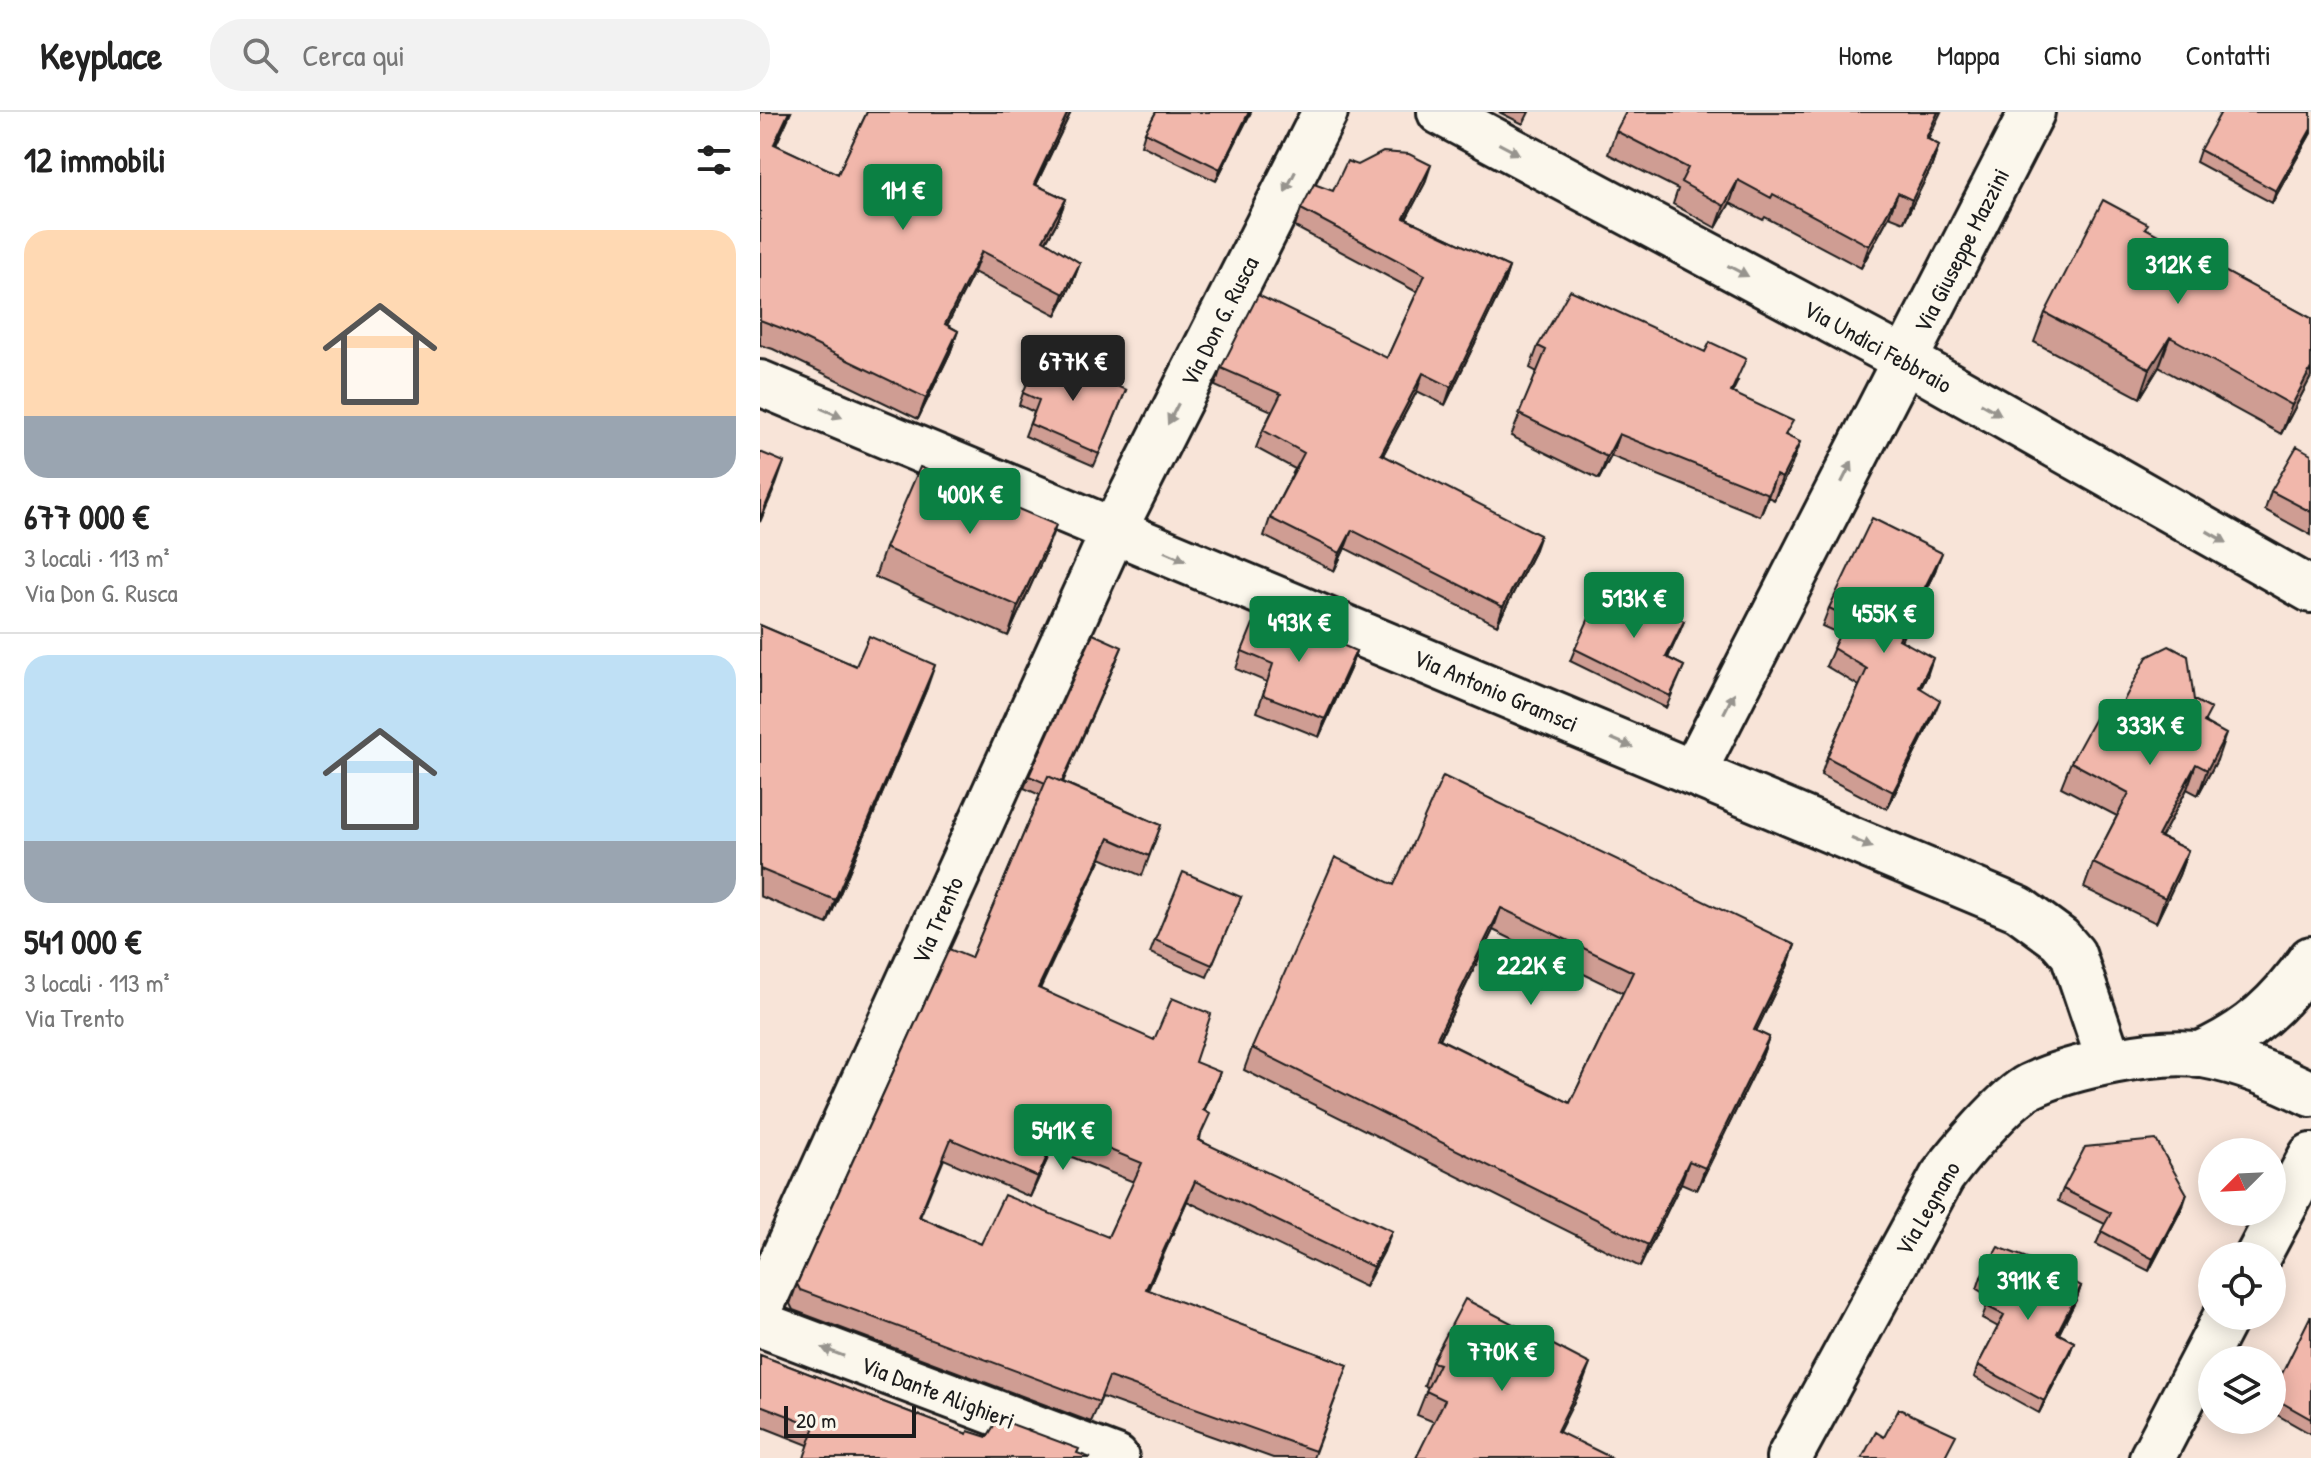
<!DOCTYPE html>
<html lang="it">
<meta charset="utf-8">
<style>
:root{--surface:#fff;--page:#f2f2f2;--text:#222;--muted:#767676;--line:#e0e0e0;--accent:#0b8043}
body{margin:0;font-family:"Patrick Hand",sans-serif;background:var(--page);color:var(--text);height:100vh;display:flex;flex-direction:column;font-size:30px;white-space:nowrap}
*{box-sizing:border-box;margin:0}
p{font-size:26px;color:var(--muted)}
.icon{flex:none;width:44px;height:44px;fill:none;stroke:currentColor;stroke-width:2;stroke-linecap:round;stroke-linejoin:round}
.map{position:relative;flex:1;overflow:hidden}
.drawer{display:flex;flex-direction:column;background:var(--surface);width:760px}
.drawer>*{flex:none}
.needle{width:52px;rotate:246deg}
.fabs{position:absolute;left:1438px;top:1026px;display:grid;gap:16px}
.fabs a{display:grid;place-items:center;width:88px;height:88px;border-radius:50%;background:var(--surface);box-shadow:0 4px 20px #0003;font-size:40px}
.scale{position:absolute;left:24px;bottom:20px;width:132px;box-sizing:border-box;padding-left:8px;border:4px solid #1c1c1c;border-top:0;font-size:22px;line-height:28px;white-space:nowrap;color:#1c1c1c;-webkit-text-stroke:6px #fbf7ec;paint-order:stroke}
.price{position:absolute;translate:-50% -68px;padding:0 18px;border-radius:8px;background:var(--accent);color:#fff;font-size:26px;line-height:52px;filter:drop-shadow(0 2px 4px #0008)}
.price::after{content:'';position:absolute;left:50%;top:48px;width:24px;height:18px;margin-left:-12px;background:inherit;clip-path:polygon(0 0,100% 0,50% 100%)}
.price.on{background:#222;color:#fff}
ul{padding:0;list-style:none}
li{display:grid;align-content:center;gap:16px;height:424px;padding:0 24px}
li+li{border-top:2px solid var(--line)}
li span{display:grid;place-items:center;height:248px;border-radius:24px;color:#555}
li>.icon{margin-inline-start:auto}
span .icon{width:144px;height:144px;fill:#fffc;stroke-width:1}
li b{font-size:34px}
h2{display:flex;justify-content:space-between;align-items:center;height:96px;padding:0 24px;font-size:34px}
header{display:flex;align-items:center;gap:48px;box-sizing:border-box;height:112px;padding:0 40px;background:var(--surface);border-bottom:2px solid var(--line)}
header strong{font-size:38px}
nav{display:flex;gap:44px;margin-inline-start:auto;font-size:28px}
.search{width:560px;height:72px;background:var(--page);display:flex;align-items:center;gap:20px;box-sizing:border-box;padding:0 28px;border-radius:32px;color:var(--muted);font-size:30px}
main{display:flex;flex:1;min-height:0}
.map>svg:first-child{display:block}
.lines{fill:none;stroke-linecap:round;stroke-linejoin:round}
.minor-casing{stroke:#1c1c1c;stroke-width:50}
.minor{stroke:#fbf7ec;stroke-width:44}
.wall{fill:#cf9d93;stroke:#1c1c1c;stroke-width:2;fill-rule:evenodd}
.shaded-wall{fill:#a98078;stroke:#1c1c1c;stroke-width:2}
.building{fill:#f1b7ab;stroke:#1c1c1c;stroke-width:2;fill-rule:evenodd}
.oneway{fill:#97948e}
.labels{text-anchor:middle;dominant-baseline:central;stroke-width:7;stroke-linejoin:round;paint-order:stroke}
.street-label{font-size:24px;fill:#1c1c1c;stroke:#fbf7ec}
</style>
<header>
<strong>Keyplace</strong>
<div class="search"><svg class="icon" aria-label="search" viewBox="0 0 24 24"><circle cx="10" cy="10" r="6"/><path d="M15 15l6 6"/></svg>Cerca qui</div>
<nav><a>Home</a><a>Mappa</a><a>Chi siamo</a><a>Contatti</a></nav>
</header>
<main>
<section class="drawer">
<h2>12 immobili<svg class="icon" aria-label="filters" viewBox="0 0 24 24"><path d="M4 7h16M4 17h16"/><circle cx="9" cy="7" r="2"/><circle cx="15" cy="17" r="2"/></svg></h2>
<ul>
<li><span style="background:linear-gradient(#ffd9b3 75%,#9aa5b1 0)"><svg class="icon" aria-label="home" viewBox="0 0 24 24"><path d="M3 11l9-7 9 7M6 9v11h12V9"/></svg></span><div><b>677 000 €</b><p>3 locali · 113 m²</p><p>Via Don G. Rusca</p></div></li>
<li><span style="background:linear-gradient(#bfe0f5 75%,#9aa5b1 0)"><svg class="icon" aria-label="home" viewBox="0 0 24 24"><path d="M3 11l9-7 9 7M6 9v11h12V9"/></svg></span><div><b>541 000 €</b><p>3 locali · 113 m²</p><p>Via Trento</p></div></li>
</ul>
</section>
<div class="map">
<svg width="1551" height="1346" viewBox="0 0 1551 1346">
<rect width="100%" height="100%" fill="#f8e4d8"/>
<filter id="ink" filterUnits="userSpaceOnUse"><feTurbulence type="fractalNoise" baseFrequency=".0125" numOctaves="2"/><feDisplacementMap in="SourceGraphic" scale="16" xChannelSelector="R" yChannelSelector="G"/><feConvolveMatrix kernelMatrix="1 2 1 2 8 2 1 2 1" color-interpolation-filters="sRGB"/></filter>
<g filter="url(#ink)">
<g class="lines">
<g class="minor-casing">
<path id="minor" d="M680,0L1145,248L1551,478
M0,271L1259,797L1300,827L1313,842L1349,948
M933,661L1272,0
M1438,943C1488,921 1520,892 1551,847
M1498,1144L1551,1044
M0,1197L354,418L565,0
M0,1212L356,1346
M1029,1346L1182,1065C1199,1042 1246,986 1270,974C1311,954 1398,936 1443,943C1482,950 1516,965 1551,982
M1392,1346L1466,1204"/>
</g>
<use href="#minor" class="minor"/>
</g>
<path class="wall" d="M0,0H31L16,33L78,62L107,0H311L276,73L306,87L298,108L286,130L320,151L312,172L296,203L214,160L187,213L198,219L190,241L158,307L13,237L0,233Z
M396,0H491L456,69L381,33L385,20Z
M739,0H769L763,12Z
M1551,0V21L1512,91L1436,50L1440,38Z
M856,19L1168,27L1179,33L1171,56L1144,110L1129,104L1101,156L1005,105L1003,108L970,91L956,116L913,92L918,77L848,42Z
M665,71L646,107L749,155L743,173L685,293L657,279L623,343L774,440L737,513L585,436L574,459L504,424L510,406L535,357L496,336L503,318L512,299L455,274L461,256L627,246L657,180L535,115L541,97Z
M1386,117L1551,206V265L1521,322L1399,255L1380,286L1274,230L1285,201Z
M778,234L978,269L972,281L1027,324L1032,352L1014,388L1008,385L1000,404L851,344L839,367L751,324L777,260L770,256Z
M366,278L334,354L265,324L274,300L259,293L263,281Z
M1551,342V423L1505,398L1511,379Z
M125,436L285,442L248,524L115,465Z
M1175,459L1141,528L1167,564L1161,576L1173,605L1127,697L1061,663L1067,645L1099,574L1066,554L1080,522L1062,514L1069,496Z
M835,508L924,509L908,546L924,554L906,596L810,549L815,537Z
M0,513L96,554L167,576L67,812L0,784Z
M482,539H596L590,557L559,625L497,600L507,570L476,557Z
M357,547L303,670L401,713L382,764L341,746L280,877L435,950L453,979L444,999L440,1028L624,1139L605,1175L427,1089L388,1178L588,1253L553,1346H513L342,1285L331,1310L33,1198L30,1192L37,1172L211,846L280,683L264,676L269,664ZM292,1037L374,1070L348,1125L221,1132L160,1105L184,1047L270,1085Z
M1434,588L1446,611L1457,648L1438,683L1427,677L1401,725L1428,738L1419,763L1396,811L1324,776L1333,751L1357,704L1301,675L1311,650L1355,605Z
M634,773L1035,833L1027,855L996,919L1009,925L1001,947L937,1078L921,1071L880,1155L484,958L492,936ZM733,818L863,881L810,991L680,927Z
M481,785L447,865L390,841L395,828Z
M1303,1077L1423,1094L1389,1159L1336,1132L1345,1112L1298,1089Z
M1221,1165L1321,1174L1317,1186L1299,1222L1314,1230L1309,1243L1279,1301L1214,1265L1218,1253L1238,1215L1222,1206L1230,1185L1217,1177Z
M1551,1205V1322L1512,1300V1282Z
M0,1243L207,1322L319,1337L48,1333L0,1314Z
M672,1250L821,1276L674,1310L657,1303L668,1275L664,1274Z"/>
<path class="shaded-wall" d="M29,0H31L6,54L14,32Z
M308,0H311L266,93L274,72Z
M489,0H491L456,69L460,57Z
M1178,0H1181L1158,48L1166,26Z
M1551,17V21L1512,91L1516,79Z
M1179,33L1171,56L1144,110L1152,88Z
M671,53L665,71L637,124L644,106Z
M978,68L970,91L956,116L964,94Z
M1138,81L1129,104L1101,156L1109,134Z
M306,87L298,108L275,149L283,128Z
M222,139L214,160L177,233L185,212Z
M320,151L312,172L296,203L304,182Z
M749,155L743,173L685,293L691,275Z
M198,219L190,241L158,307L166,286Z
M1410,225L1399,255L1380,286L1390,257Z
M1551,256V265L1521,322L1532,293Z
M663,261L657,279L614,360L621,342Z
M859,322L851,344L839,367L847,345Z
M1040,330L1032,352L1014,388L1022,366Z
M24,350L16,373L0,410V407Z
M1016,363L1008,385L1000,404L1008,382Z
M296,413L285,442L248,524L258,494Z
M592,418L585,436L574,459L580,441Z
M780,423L774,440L737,513L743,495Z
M1182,441L1175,459L1133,545L1139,527Z
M924,509L919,522L902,557L906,545Z
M362,535L357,547L294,689L299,677Z
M596,539L590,557L559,625L565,607Z
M1173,546L1167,564L1152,592L1159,575Z
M175,553L167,576L67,812L75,788Z
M1180,588L1173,605L1127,697L1133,680Z
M1466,622L1457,648L1438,683L1447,658Z
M1436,652L1427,677L1389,749L1398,724Z
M349,726L341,746L270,896L278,876Z
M1428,738L1419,763L1396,811L1405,786Z
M741,796L733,818L669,948L677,926Z
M1035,833L1027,855L986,940L994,918Z
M1009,925L1001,947L937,1078L945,1056Z
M460,960L453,979L435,1018L443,998Z
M299,1017L292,1037L270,1085L278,1065Z
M929,1049L921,1071L880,1155L888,1133Z
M435,1069L427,1089L379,1197L386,1177Z
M1427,1082L1423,1094L1389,1159L1393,1147Z
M632,1119L624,1139L605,1175L613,1155Z
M1321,1174L1317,1186L1293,1233L1297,1221Z
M1314,1230L1309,1243L1279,1301L1284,1289Z
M830,1252L821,1276L788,1342L797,1319Z"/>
<path class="building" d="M0,0H29L14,32L78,62L107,0H308L274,72L306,87L283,128L320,151L304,182L222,139L185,212L198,219L166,286L21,216L0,208Z
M396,0H489L460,57L385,20Z
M866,0H1178L1166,26L1179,33L1152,88L1138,81L1109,134L1013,82L1011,86L978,68L964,94L921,70L928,56L856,19Z
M1461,0H1551V17L1516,79L1440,38Z
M623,40L649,42L671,53L644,106L749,155L691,275L663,261L621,342L780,423L743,495L592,418L580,441L510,406L544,341L503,318L521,282L461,256L498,183L627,246L665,163L541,97L554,72L573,79L587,49L598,53Z
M1343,88L1388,112L1385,116L1551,206V256L1532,293L1410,225L1390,257L1285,201Z
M810,178L945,240L950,230L986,247L971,280L1033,309L1025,323L1040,330L1022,366L1016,363L1008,382L859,322L847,345L759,302L786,238L778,234Z
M280,241L366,278L339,342L270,312L279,288L263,281Z
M1537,334L1551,342V400L1511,379Z
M0,340L24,350L0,407Z
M160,355L296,413L258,494L125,436Z
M1112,406L1182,441L1139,527L1173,546L1159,575L1180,588L1133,680L1067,645L1107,557L1073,536L1088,505L1069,496Z
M853,474L924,509L906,545L924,554L910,584L815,537L829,506L835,508Z
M499,497L596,539L565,607L503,583L513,552L482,539Z
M0,513L96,554L109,524L175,553L75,788L0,757Z
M333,522L362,535L302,670L288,664L285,671L269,664Z
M1409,534L1428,544L1434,588L1451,597L1444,610L1466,622L1447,658L1436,652L1398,724L1428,738L1405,786L1333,751L1369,681L1311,650L1340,597L1355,605L1387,545Z
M288,664L401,713L389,744L349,726L278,876L394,928L412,886L451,902L435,950L460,960L443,998L450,1002L438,1028L632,1119L613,1155L435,1069L386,1177L588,1253L555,1339L349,1265L339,1290L40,1178L37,1172L189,837L211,846ZM299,1017L382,1051L348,1125L244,1083L221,1132L159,1105L191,1027L278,1065Z
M683,664L1035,833L994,918L1009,925L945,1056L929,1049L888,1133L492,936L575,745L634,773ZM741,796L873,860L810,991L677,926Z
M423,760L481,785L452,853L395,828Z
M1396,1028L1427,1082L1393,1147L1341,1119L1351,1101L1303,1077L1325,1035Z
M1238,1135L1283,1152L1321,1174L1297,1221L1314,1230L1284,1289L1218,1253L1244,1203L1226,1194L1236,1174L1221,1165Z
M705,1187L830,1252L797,1319L852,1346H656L685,1288L666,1279L679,1252L672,1250Z
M1550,1205H1551V1307L1512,1285V1282Z
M0,1243L207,1322L208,1319L227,1325L238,1307L319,1337L317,1341L331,1346H44L55,1314L0,1293Z
M1139,1297L1196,1323L1184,1346H1102L1116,1320L1124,1325Z"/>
<defs><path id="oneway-solid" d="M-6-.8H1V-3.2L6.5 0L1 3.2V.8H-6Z" transform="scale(2)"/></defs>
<g class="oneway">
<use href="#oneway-solid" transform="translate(749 37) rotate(28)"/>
<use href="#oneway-solid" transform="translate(530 70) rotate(117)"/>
<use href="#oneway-solid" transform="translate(978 159) rotate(28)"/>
<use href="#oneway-solid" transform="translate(1231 297) rotate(30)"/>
<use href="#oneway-solid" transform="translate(72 301) rotate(23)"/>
<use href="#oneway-solid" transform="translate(413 302) rotate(117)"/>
<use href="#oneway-solid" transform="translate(1087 360) rotate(-63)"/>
<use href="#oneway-solid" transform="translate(1457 425) rotate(30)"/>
<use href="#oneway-solid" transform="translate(415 444) rotate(23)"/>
<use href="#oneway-solid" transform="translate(969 591) rotate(-63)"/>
<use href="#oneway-solid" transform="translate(862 631) rotate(23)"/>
<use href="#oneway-solid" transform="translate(1102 731) rotate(23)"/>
<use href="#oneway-solid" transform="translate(73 1240) rotate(-159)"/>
</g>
</g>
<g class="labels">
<g class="street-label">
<text transform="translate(1201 138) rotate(-63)">Via Giuseppe Mazzini</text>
<text transform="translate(459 209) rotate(-63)">Via Don G. Rusca</text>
<text transform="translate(1118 234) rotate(29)">Via Undici Febbraio</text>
<text transform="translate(736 578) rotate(23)">Via Antonio Gramsci</text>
<text transform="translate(177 808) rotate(-66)">Via Trento</text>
<text transform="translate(1167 1096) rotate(-60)">Via Legnano</text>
<text transform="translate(178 1280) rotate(21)">Via Dante Alighieri</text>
</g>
</g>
</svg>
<div class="fabs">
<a><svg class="needle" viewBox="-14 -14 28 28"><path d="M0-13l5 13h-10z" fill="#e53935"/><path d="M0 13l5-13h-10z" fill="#767676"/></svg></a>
<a><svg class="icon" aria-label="locate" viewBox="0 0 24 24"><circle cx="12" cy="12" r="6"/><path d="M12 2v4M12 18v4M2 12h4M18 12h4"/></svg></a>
<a><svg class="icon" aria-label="layers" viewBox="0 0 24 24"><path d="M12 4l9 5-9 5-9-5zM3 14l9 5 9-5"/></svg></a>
</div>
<div class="scale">20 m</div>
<b class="price" style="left:143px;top:120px">1M €</b>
<b class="price" style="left:1418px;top:194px">312K €</b>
<b class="price on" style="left:313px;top:291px">677K €</b>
<b class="price" style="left:210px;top:424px">400K €</b>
<b class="price" style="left:874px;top:528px">513K €</b>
<b class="price" style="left:1124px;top:543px">455K €</b>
<b class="price" style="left:539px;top:552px">493K €</b>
<b class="price" style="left:1390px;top:655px">333K €</b>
<b class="price" style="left:771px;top:895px">222K €</b>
<b class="price" style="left:303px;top:1060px">541K €</b>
<b class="price" style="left:1268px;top:1210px">391K €</b>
<b class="price" style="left:742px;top:1281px">770K €</b>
</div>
</main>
